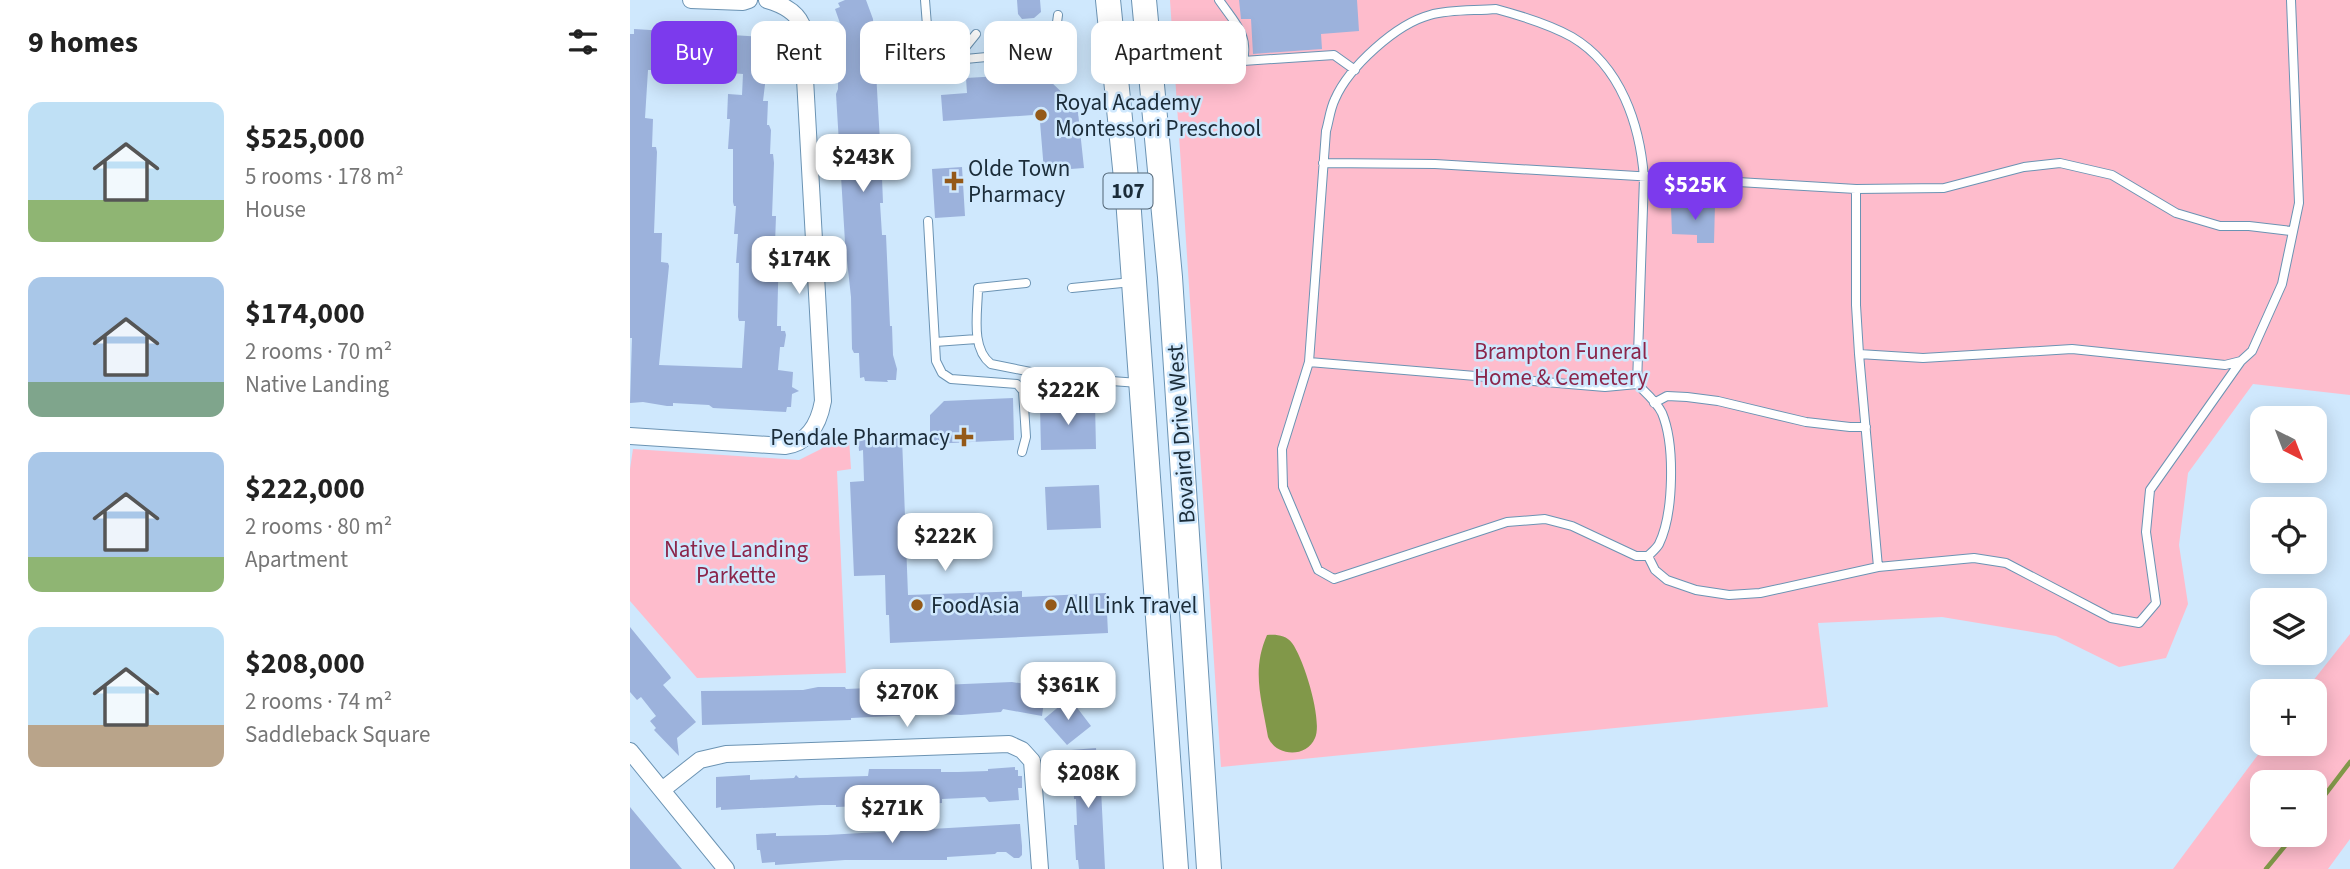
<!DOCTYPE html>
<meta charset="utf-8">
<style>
:root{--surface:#fff;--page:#f6f6f6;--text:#222;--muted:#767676;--accent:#7c3aed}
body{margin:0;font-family:"Source Sans 3",sans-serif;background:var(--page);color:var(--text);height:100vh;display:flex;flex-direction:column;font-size:26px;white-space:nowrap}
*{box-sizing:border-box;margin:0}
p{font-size:23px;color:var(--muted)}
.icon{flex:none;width:38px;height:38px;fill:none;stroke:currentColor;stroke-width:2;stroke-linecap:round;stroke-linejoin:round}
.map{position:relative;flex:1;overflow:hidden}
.side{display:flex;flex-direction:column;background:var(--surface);width:630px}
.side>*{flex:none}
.hud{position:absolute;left:21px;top:21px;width:665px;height:63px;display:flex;gap:14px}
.needle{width:46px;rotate:138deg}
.buttons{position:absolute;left:1620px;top:406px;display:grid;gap:14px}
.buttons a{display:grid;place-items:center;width:77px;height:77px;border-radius:14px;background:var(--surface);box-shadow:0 4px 18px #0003;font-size:35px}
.price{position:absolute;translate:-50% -60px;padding:0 16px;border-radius:14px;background:#fff;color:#222;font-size:23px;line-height:46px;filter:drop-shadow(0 2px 4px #0008)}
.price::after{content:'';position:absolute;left:50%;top:42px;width:21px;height:16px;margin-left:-10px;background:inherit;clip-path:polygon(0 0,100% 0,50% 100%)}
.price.current{background:var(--accent);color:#fff}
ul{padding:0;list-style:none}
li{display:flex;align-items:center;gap:21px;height:175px;padding:0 28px}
li span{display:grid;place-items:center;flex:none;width:196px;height:140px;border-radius:14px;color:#555}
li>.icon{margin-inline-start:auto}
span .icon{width:84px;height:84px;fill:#fffc;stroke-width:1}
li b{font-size:30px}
h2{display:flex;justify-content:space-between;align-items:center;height:84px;padding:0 28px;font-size:30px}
.pill{padding:0 24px;border-radius:14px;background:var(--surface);box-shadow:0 4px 18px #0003;font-size:24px;line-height:63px}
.pill.current{background:var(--accent);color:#fff}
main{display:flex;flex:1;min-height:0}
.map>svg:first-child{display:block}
.green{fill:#febccc;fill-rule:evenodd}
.water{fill:#819849}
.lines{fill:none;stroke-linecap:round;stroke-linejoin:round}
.stream{stroke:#819849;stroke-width:4.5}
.building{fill:#9cb2dc;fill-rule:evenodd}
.service-casing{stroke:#6b93b3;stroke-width:10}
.minor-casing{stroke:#6b93b3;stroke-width:18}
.primary-casing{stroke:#6b93b3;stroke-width:26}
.service{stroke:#fff;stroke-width:8}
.minor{stroke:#fff;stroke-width:16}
.primary{stroke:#fff;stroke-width:24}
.poi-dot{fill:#945918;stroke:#cfe8fd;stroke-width:2.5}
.labels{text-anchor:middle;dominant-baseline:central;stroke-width:5;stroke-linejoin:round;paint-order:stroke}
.shield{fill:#cfe8fd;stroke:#516474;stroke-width:2}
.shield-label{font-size:21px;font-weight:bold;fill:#1b2c39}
.poi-label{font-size:23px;fill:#1b2c39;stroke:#cfe8fd;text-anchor:start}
.park-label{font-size:23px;fill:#8b254a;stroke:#cfe8fd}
.street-label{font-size:23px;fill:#1b2c39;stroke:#cfe8fd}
</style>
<main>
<section class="side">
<h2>9 homes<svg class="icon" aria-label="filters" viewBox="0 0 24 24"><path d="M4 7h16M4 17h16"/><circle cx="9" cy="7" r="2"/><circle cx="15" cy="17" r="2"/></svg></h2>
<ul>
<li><span style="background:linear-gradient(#bfe0f5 70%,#8fb573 0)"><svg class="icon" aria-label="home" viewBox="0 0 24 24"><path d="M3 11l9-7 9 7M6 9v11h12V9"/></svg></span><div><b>$525,000</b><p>5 rooms · 178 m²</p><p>House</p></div></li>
<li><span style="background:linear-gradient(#a9c7e8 75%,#7fa58c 0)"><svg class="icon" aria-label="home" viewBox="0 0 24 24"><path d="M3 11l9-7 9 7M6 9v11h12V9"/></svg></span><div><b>$174,000</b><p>2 rooms · 70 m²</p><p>Native Landing</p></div></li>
<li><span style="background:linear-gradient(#a9c7e8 75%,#8fb573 0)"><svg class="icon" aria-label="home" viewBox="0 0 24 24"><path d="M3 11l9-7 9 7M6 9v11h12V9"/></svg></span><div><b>$222,000</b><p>2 rooms · 80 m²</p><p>Apartment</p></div></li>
<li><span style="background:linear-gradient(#bfe0f5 70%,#b9a48a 0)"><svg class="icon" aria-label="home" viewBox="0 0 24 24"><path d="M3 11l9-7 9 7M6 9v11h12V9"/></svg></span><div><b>$208,000</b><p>2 rooms · 74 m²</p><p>Saddleback Square</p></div></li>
</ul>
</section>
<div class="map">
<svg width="1720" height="869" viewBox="0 0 1720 869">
<rect width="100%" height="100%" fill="#cfe8fd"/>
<path class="green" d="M540,0H1720V395L1623,384L1558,473L1549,545L1558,604L1536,658L1489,667L1426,636L1312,617L1188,623L1198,707L591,767Z
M203,438L219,439L221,469L207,471L216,673L67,678L0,601V469L3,449L169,460L191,449Z
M1720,634V839L1698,869H1543L1636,744H1685V691H1675ZM1633,782H1685V835H1633Z"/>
<path class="water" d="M637,635C646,634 656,635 662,643C674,659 693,721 685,738C676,759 645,756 638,737C632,700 621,671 637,635Z"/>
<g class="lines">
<path class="stream" d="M1685,808L1720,762
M1636,869L1664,835"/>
</g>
<path class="building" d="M215,0H236L243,19L250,142H242L244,179L252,178L253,203H250L252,235H256L260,326H262L263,355L267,369L266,380H257L258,382L235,381L234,377L230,378L229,353H224L222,349L221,297L215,242L206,94L208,89V60H213L211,26L205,9L210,7L208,3Z
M387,0H410L411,12L404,18L392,19L388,14Z
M609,0H727L729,31L691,34L692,49L623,54L621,19H611Z
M4,29L136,37L135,40L140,41L138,77L136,76L133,101H138L137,125H139L141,130L140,154H143L144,163L142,216H146L145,244L148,245L149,248L147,326H151V331H155L156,335L154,347H150L148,370L163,372L162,387L169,391L162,394L161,407H157L156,412L83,408L79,405L43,403V406H37L13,402L0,403L2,338H0V34H4ZM22,67L113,74L112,95L98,94L97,119H100L98,149H103V202L104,206H106L104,234H108L106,263H109L108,317L109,321H115L112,368L29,365L39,266L38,263L31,262L32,233H24L27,152L26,147H22L23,119L15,118L18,70H22Z
M401,59L402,73H406L407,83L420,81L440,100V112H448L454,168L414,171L410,122L403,115L313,121L311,95L337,93L336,78L370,76L369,62Z
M332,167L335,216L305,218L302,169Z
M1068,204H1085L1084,243H1067V235L1042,234L1041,207H1068Z
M383,398L384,440L300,444V415L314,401Z
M454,403H465L466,449L411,450L410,407L454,405Z
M272,438L278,595L392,591V597L476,593L478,633L260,643L259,615H256L255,575L224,576L220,482L234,481L233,450L229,451L228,440Z
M469,485L471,528L417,530L415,487Z
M0,627L40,676L41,678L33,685L66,722L47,738L49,756L24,730L26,728L20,721L26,716L11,697L7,700L0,692Z
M382,682L416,687L412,716L373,709L371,712L331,715L305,714L221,718V720L72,725L71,691L173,690L188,687H215L216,689Z
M438,699L440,702L442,701L461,726L437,745L414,719Z
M466,748L469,789H471L475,869H449L448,860H446L444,825H447L446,799H444L441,750Z
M385,767V770H388V776H392V788H388L389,800L359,802L355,797L312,799V803L291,804L278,805V800L236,802L233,806L206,807V805H191L91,810V807L86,808V777L120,775V780L164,778L166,775L169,778L238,776L239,769H311V772H328L358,771V769Z
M0,807L34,848L52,869H0Z
M390,824L392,846V855L389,858H384L376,852H367L365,854L317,857V860H215L145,865V862L132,863L130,850H127L126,834L146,833V836L197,835Z"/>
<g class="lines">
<g class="service-casing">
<path id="service" d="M295,0L299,51C305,60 314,61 325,60L346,34
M589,0C604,22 619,34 613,61L704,55L725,70
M866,9C892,16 919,24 942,37C991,66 1010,125 1014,178L1007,384C1015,392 1027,402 1032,413C1045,444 1044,513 1029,544C1027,548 1022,552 1018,556H1006L942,526L915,519L877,522L704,579L688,570L653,487L652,449L679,362L696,131C699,121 700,109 705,99C719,67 766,24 800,15C821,9 845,11 866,9Z
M325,60L419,51L424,45L428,15
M693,163L805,164L1226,189V305L1229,354L1293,358L1442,349L1595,365L1611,361L1622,351L1652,284L1669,203L1661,0
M1226,189L1314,188L1394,167L1430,163L1482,175L1546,213L1590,226H1619L1661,231
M298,221L306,361L312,373L321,379L387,384L393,391L396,437L392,452
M396,283L348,288C348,311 340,348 361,364L426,377L509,383
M442,288L502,282
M305,342L347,339
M1229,354L1248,567
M679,362L975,387L1007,384
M1024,403L1037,396L1057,397L1088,401L1176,422L1220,427H1236
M1018,556L1025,570L1037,580L1066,590L1099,595L1130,593L1248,567L1344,558L1376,563L1481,618L1509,623L1526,603L1516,532L1520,490L1611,361"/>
</g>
<g class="minor-casing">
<path id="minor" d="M61,0L113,2L119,0
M0,436L155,446C179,443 189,423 193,401L172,25C166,11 151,4 137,0
M0,751L96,869
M32,790L70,760L96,754L379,744L392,750L402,761L410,869"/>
</g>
<g class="primary-casing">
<path id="primary" d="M478,0L498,198L546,869
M514,0L540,277L579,869"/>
</g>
<use href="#service" class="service"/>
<use href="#minor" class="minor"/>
<use href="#primary" class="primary"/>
</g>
<g class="poi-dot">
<circle cx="411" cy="115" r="7"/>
<path d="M320.5 170.5h7v7h7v7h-7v7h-7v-7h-7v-7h7z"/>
<path d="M330.5 426.5h7v7h7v7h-7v7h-7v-7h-7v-7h7z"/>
<circle cx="287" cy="605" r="7"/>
<circle cx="421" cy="605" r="7"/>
</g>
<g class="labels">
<rect class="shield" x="473.5" y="173.5" width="49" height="35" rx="5"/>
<g class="shield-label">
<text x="498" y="191">107</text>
</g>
<g class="poi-label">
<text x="425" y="102">Royal Academy<tspan x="425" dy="26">Montessori Preschool</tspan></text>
<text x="338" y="168">Olde Town<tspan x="338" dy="26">Pharmacy</tspan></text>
<text x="320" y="437" text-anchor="end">Pendale Pharmacy</text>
<text x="301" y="605">FoodAsia</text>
<text x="435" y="605">All Link Travel</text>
</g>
<g class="park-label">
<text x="931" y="351">Brampton Funeral<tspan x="931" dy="26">Home &amp; Cemetery</tspan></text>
<text x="106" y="549">Native Landing<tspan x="106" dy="26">Parkette</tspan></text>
</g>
<g class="street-label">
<text transform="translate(551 434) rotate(-94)">Bovaird Drive West</text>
</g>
</g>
</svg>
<div class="buttons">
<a><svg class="needle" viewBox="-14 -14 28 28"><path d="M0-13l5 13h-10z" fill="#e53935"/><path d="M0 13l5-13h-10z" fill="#767676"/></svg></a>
<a><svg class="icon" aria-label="locate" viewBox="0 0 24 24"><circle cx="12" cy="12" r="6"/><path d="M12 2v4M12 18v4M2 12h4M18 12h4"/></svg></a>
<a><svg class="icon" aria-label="layers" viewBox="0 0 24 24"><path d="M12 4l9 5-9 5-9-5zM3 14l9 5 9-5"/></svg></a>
<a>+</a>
<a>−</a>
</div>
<b class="price" style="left:233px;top:194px">$243K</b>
<b class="price current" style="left:1065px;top:222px">$525K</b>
<b class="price" style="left:169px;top:296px">$174K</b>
<b class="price" style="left:438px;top:427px">$222K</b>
<b class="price" style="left:315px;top:573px">$222K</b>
<b class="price" style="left:438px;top:722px">$361K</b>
<b class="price" style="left:277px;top:729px">$270K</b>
<b class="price" style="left:458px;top:810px">$208K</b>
<b class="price" style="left:262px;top:845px">$271K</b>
<div class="hud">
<a class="pill current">Buy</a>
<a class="pill">Rent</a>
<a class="pill">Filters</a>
<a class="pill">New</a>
<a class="pill">Apartment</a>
</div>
</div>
</main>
